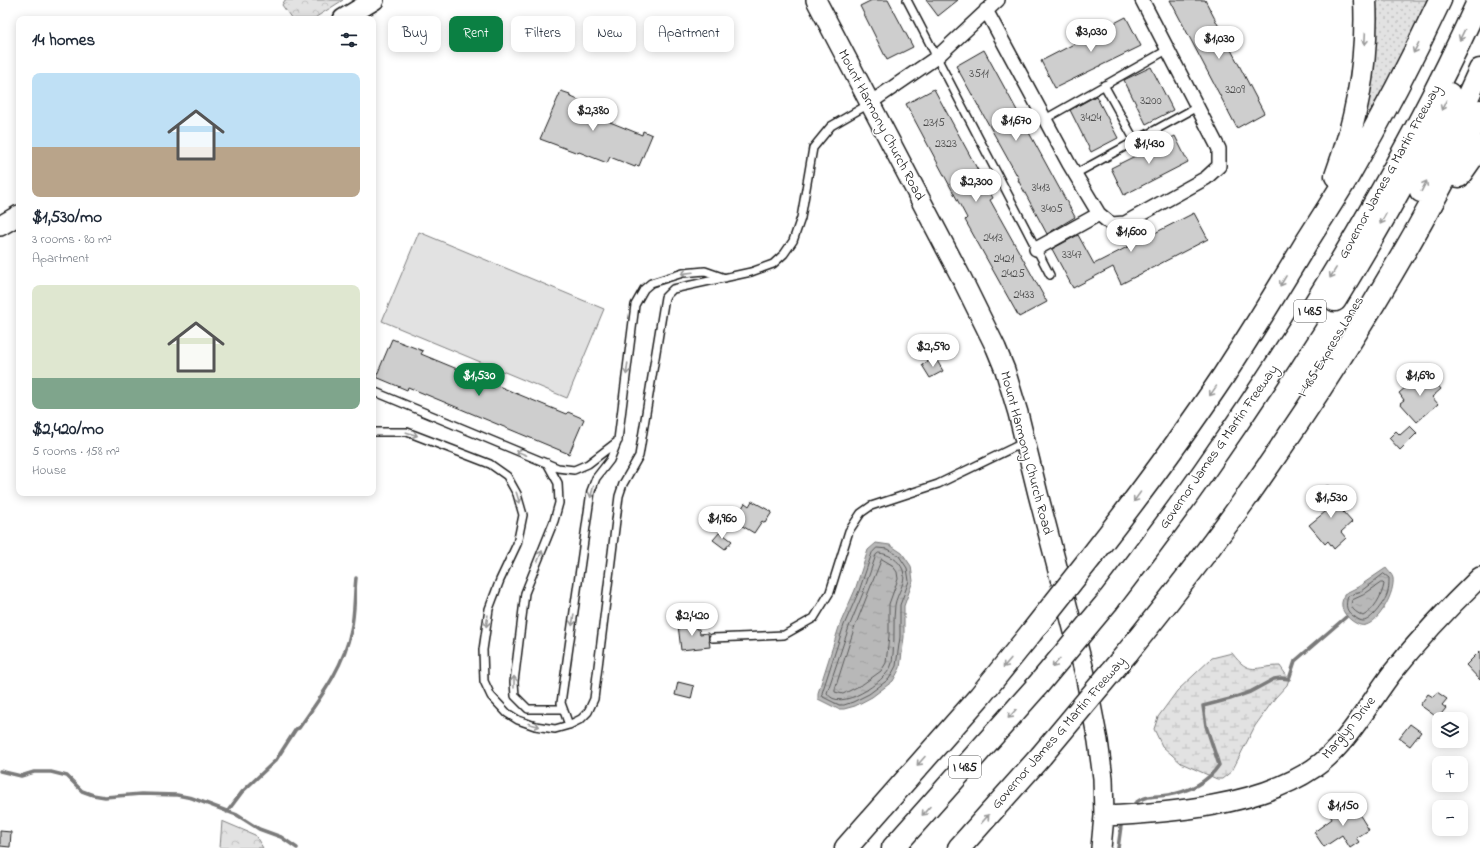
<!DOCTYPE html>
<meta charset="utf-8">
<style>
:root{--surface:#fff;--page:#f2f2f3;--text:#1f2937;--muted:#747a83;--accent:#0b8043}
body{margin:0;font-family:"Indie Flower",sans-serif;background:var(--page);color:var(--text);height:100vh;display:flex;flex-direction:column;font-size:15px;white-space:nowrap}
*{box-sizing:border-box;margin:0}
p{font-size:13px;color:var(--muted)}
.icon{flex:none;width:22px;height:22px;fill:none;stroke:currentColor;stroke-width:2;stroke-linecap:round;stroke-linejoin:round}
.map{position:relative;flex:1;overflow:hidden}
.panel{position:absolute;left:16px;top:16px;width:360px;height:480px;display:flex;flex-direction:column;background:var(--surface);border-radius:8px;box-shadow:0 2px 10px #0003}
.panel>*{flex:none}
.top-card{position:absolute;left:388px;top:16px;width:380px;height:36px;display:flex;gap:8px}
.buttons{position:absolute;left:1432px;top:712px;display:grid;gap:8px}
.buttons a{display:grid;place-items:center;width:36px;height:36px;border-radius:8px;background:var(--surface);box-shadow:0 2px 10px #0003;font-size:20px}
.price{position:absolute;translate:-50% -34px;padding:0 9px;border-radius:14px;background:#fff;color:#222;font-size:13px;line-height:26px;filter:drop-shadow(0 1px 2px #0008)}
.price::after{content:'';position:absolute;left:50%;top:24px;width:12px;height:9px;margin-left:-6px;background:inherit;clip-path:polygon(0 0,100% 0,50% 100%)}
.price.current{background:var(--accent);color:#fff}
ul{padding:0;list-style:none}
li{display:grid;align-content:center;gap:8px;height:212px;padding:0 16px}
li span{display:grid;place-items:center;height:124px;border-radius:8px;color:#555}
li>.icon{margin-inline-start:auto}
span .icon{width:72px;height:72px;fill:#fffc;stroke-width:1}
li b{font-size:17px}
h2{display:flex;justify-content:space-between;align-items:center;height:48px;padding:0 16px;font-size:17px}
.tag{padding:0 14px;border-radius:8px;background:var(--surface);box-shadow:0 2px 10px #0003;font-size:14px;line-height:36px}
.tag.current{background:var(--accent);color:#fff}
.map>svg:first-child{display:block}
.grass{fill:url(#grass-dots);stroke:#7f7f7f}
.forest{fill:url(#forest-crowns);stroke:#7f7f7f}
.wetland{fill:url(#wetland-marsh);stroke:#7f7f7f}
.pitch{fill:#e2e2e2;stroke:#7f7f7f}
.water{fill:url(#water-ripples);stroke:#7a7a7a}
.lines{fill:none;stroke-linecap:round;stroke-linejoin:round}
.shore{stroke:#5a5a5a;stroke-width:1}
.stream{stroke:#7a7a7a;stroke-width:3.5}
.building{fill:#cecece;stroke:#1c1c1c}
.lane-casing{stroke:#1c1c1c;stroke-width:10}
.street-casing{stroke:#1c1c1c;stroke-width:16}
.secondary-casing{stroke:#1c1c1c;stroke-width:22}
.highway-casing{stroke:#1c1c1c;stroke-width:25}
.lane{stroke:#fff;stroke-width:7}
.street{stroke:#fff;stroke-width:13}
.secondary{stroke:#fff;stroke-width:19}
.highway{stroke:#fff;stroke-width:22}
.highway-bridge-casing{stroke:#1c1c1c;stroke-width:25;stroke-linecap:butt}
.highway-bridge{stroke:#fff;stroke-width:22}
.oneway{stroke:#999}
.labels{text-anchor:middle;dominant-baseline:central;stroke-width:3;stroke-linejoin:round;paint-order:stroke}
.number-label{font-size:12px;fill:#484848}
.shield{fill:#fff;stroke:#606060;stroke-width:1}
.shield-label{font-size:13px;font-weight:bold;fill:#1c1c1c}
.street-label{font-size:14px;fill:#1c1c1c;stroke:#fff}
</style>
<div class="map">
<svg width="1480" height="848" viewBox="0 0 1480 848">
<defs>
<pattern id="grass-dots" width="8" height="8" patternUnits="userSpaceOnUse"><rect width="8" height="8" fill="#e2e2e2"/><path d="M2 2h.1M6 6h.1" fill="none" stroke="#c1c1c1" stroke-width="1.8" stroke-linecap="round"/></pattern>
<pattern id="forest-crowns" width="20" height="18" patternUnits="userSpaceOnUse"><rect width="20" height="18" fill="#e2e2e2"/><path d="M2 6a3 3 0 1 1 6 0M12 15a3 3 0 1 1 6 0" fill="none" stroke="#c1c1c1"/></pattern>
<pattern id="wetland-marsh" width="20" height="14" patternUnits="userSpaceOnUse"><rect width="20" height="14" fill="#e2e2e2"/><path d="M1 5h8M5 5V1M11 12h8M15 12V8" fill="none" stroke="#c1c1c1"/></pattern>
<pattern id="water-ripples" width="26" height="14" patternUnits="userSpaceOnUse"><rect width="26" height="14" fill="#b8b8b8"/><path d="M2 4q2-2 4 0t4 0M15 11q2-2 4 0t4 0" fill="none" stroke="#9e9e9e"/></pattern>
</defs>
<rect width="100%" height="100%" fill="#fff"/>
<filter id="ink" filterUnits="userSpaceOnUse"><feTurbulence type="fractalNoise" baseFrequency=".025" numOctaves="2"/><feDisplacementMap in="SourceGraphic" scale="8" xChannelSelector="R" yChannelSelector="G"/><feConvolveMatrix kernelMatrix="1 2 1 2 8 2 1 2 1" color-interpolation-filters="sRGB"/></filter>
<g filter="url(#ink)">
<path class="grass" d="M1372,0H1427L1397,65L1370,112L1361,109Z"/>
<path class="forest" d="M285,0H343L313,19H292L282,5Z
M222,821L255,835L263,848H220Z"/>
<path class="wetland" d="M1232,653C1250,677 1255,666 1280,666L1289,679L1287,685L1275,698L1255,726L1232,771L1222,779H1217L1181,763L1162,746L1154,729L1158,717L1177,691L1212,658Z"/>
<path class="pitch" d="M419,232L604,309L567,398L382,321Z"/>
<path class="water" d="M876,543L890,545L902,553L911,566L913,581L904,606V637L900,668L893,681L872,697L855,706L844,709H838L818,699V693L840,624L855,590L868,550Z
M1386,568C1388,571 1392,574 1393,578C1395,592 1380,621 1366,625C1358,628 1342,615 1342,606C1341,602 1344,597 1344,594L1358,587Z"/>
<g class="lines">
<path class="shore" d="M877,548L888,549L899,556L907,568L909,581L900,605V637L896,666L889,679L869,694L853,702L844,705H839L823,697L822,693L844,625L859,591L872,553Z
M879,553C889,554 899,560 903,570C907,582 897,593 895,605C893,621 895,637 893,654C892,657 893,662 891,666C886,681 839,714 827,693L849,627L863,593L876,555Z
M882,559L892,565L897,572L898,579L889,604V636L886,663L881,671L863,684L843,694L835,692V689L854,629Z
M1384,574L1389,578C1389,584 1389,591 1386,597C1383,603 1371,621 1363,621C1361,621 1357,619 1355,617C1346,612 1345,606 1348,596L1361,591Z
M1381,583H1383L1384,584C1382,596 1374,610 1363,616C1356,612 1349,609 1352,600L1363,595Z"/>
<path class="stream" d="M0,771L21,776L34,772H51L67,776L82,791L93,795L105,797L141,794L177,795L192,798L237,815L259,829L281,837L297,848
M1135,803C1144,795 1157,797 1168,795C1188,792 1208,782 1219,765L1206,726L1203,706L1230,699L1250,692L1274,679L1281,678L1289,679L1295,661L1346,617
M227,812L242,792L276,760L296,729L299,728C320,698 344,667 351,630C355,614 354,595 356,578
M1118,848L1121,826"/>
</g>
<path class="building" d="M872,0H888L913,47L887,60L860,6Z
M926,0H958L938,16Z
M1170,0H1205L1264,113L1237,128Z
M1126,17L1141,46L1055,88L1041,61Z
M984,50L1075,217L1047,234L1018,180L1019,179L956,66Z
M1151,67L1173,110L1146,124L1124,80Z
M934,89L993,198L990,200L1047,302L1019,317L965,220L967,218L906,104Z
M561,91L570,94L569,96L603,111L606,103L617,108L610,122L642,135L643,131L652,135L639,166L636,165L635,167L610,157L607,163L579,152L578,153L540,139Z
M1096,96L1118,138L1091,152L1070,110Z
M1175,136L1188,162L1124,195L1111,168Z
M1194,213L1208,239L1121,284L1113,267L1073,288L1052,249L1078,235L1094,264Z
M392,339L423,351L421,354L566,414L568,412L584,419L569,454L408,387L407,390L376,377Z
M935,357L943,371L930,378L922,365Z
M1429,375L1441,389L1432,397L1438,404L1417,422L1400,403L1404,400L1399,393L1419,376L1423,380Z
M1410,426L1417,433L1400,450L1389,438L1396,431L1400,435Z
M1326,486H1329L1348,508L1343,512L1352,522L1341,532L1346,538L1334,549L1328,541L1325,544L1309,525L1330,508L1317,493Z
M752,501L772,512L765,523L762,521L754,533L734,521L745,503L749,506Z
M720,532L732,541L725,549L713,540Z
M696,623V629H699L700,634L708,633L710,647L681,650L678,625Z
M1480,651V680L1466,665Z
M678,682L694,686L691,699L675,695Z
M1437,692L1447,699L1442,705L1446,708L1438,718L1420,705L1428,694L1433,697Z
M1410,724L1421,732L1410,746L1399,738Z
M1351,801L1369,830L1356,838L1359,842L1350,848L1342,835L1324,847L1314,832L1332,819L1330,815Z
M0,831L11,832L10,847L0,846Z"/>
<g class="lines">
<g class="lane-casing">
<path id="lane" d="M907,0L1050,275
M1104,85L1135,141
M1045,119L1167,50
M1075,174L1197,107
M373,391L558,468L574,470L588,464L618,441
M373,432H407L490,464L507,476L517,494L523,515L517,544L500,580L489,609L483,650L484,681L491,696L507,713L518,720L535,726L555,729L569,725L581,719L588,712L594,699L619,496L623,484L639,456L665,297L673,289L751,272L773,264L784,254L793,241L801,218L813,148L831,126L869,104
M547,463L558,483L559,503L554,521L525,593L514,682L515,696L528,709H563
M713,638L784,635L814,618L830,592L849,531L861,513L871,506L938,484L1025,442
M569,725L561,703L591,491L596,478L610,460L618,440L635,305L644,289L651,283L683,273L705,271L725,278"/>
</g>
<g class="street-casing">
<path id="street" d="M986,10L1069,164L1099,214L1111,224L1125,223L1206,178L1219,166V149L1142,0
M870,103L937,57L998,0
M1036,249L1099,214"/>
</g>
<g class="secondary-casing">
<path id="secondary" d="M816,0L962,279L996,348L1005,370L1018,413L1038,494L1085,674L1098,741L1103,778L1104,816L1101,848
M343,19L374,0
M0,226L19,215
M1104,816C1169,813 1259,806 1314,768C1346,747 1369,703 1392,673C1419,639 1449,607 1480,577"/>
</g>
<g class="highway-casing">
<path id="highway" d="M1336,176C1357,119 1368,61 1365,0
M1459,176L1480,146
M1421,191L1452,131L1480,70
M1335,300C1376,233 1415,165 1449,94
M1091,557C1137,498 1182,438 1224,375C1252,332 1279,288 1306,243C1320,221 1334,199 1348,176C1381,119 1412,60 1440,0
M1108,601C1141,558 1174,515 1205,470C1308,323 1405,163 1479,0
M1127,653C1168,602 1208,551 1246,498C1333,375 1413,246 1480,111
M846,848L980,696L1031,633
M893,848L1038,685
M959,848L1041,756"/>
</g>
<use href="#lane" class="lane"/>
<use href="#street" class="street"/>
<use href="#secondary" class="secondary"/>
<use href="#highway" class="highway"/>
<g class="highway-bridge-casing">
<path id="highway-bridge" d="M1031,633L1091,557
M1038,685L1108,601
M1041,756L1127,653"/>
</g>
<use href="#highway-bridge" class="highway-bridge"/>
</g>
<defs><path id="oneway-shaft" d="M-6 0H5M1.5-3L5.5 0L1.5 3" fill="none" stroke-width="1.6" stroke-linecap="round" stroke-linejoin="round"/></defs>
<g class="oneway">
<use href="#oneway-shaft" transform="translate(1462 35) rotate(116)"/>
<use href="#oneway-shaft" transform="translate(1365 39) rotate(93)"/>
<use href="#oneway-shaft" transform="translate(1416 48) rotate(117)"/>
<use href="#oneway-shaft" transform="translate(1444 105) rotate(116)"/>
<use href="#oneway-shaft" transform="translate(1424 186) rotate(-63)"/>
<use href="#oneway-shaft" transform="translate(1383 219) rotate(119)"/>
<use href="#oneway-shaft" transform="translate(687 273) rotate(173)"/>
<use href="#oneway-shaft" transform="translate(1333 273) rotate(122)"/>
<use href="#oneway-shaft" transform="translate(1283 281) rotate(121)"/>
<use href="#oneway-shaft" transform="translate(627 369) rotate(97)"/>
<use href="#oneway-shaft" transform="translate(1213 391) rotate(125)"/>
<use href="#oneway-shaft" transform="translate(412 434) rotate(18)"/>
<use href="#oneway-shaft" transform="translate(521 453) rotate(-158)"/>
<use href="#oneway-shaft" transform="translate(592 492) rotate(105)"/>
<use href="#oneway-shaft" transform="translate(1137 497) rotate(126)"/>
<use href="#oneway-shaft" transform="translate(518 498) rotate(73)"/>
<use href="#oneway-shaft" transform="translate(540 556) rotate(-68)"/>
<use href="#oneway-shaft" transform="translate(573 620) rotate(98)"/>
<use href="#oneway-shaft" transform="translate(487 621) rotate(98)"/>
<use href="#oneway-shaft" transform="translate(1007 663) rotate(130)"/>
<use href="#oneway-shaft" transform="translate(1056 663) rotate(130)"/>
<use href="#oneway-shaft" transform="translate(514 682) rotate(-90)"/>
<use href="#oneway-shaft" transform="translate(1012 714) rotate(132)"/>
<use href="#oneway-shaft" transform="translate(534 725) rotate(15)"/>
<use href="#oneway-shaft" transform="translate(921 761) rotate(132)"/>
<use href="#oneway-shaft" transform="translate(926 811) rotate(132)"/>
<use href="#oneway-shaft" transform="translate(985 819) rotate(-48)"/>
</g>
</g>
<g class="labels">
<g class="number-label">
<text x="979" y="74">3511</text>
<text x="1235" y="90">3209</text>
<text x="1151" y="101">3200</text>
<text x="1091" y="118">3424</text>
<text x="934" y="123">2315</text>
<text x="946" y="144">2323</text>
<text x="1041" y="188">3413</text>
<text x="1052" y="209">3405</text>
<text x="993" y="238">2413</text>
<text x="1072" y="255">3347</text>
<text x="1004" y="259">2421</text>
<text x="1013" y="274">2425</text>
<text x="1024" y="295">2433</text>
</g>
<g class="shield">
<rect x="1294" y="300" width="32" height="22" rx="3"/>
<rect x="949" y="756" width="32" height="22" rx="3"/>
</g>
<g class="shield-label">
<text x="1310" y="311">I 485</text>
<text x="965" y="767">I 485</text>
</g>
<g class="street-label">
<text transform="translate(881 125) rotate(62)">Mount Harmony Church Road</text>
<text transform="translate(1390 172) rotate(-61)">Governor James G Martin Freeway</text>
<text transform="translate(1331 347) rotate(-59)">I-485 Express Lanes</text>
<text transform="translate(1219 447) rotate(-55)">Governor James G Martin Freeway</text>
<text transform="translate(1026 453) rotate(75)">Mount Harmony Church Road</text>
<text transform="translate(1349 728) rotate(-51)">Marglyn Drive</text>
<text transform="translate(1059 733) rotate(-49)">Governor James G Martin Freeway</text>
</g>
</g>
</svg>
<div class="buttons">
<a><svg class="icon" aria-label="layers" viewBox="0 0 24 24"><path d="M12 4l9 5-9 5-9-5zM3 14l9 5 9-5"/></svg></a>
<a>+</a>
<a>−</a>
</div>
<b class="price" style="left:1091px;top:53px">$3,030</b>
<b class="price" style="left:1219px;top:60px">$1,030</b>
<b class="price" style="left:593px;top:132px">$2,380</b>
<b class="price" style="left:1016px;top:142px">$1,670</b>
<b class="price" style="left:1149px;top:165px">$1,430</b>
<b class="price" style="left:976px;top:203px">$2,300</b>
<b class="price" style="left:1131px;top:253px">$1,600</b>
<b class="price" style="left:933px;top:368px">$2,590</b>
<b class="price current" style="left:479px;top:397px">$1,530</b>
<b class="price" style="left:1420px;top:397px">$1,690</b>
<b class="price" style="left:1331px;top:519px">$1,530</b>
<b class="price" style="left:722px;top:540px">$1,960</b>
<b class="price" style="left:692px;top:637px">$2,420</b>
<b class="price" style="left:1343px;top:827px">$1,150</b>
<div class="top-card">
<a class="tag">Buy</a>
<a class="tag current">Rent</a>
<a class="tag">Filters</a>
<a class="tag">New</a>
<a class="tag">Apartment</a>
</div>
<section class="panel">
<h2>14 homes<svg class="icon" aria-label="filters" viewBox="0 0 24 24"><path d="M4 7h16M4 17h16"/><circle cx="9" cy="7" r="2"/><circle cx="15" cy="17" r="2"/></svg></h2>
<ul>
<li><span style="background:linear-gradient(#bfe0f5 60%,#b9a48a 0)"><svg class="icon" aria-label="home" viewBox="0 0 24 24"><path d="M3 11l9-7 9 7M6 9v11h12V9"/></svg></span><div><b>$1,530/mo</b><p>3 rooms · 80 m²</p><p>Apartment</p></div></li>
<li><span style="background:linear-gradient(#dfe7d0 75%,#7fa58c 0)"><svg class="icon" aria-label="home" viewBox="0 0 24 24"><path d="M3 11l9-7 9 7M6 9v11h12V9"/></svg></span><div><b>$2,420/mo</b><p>5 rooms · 158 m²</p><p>House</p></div></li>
</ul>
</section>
</div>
